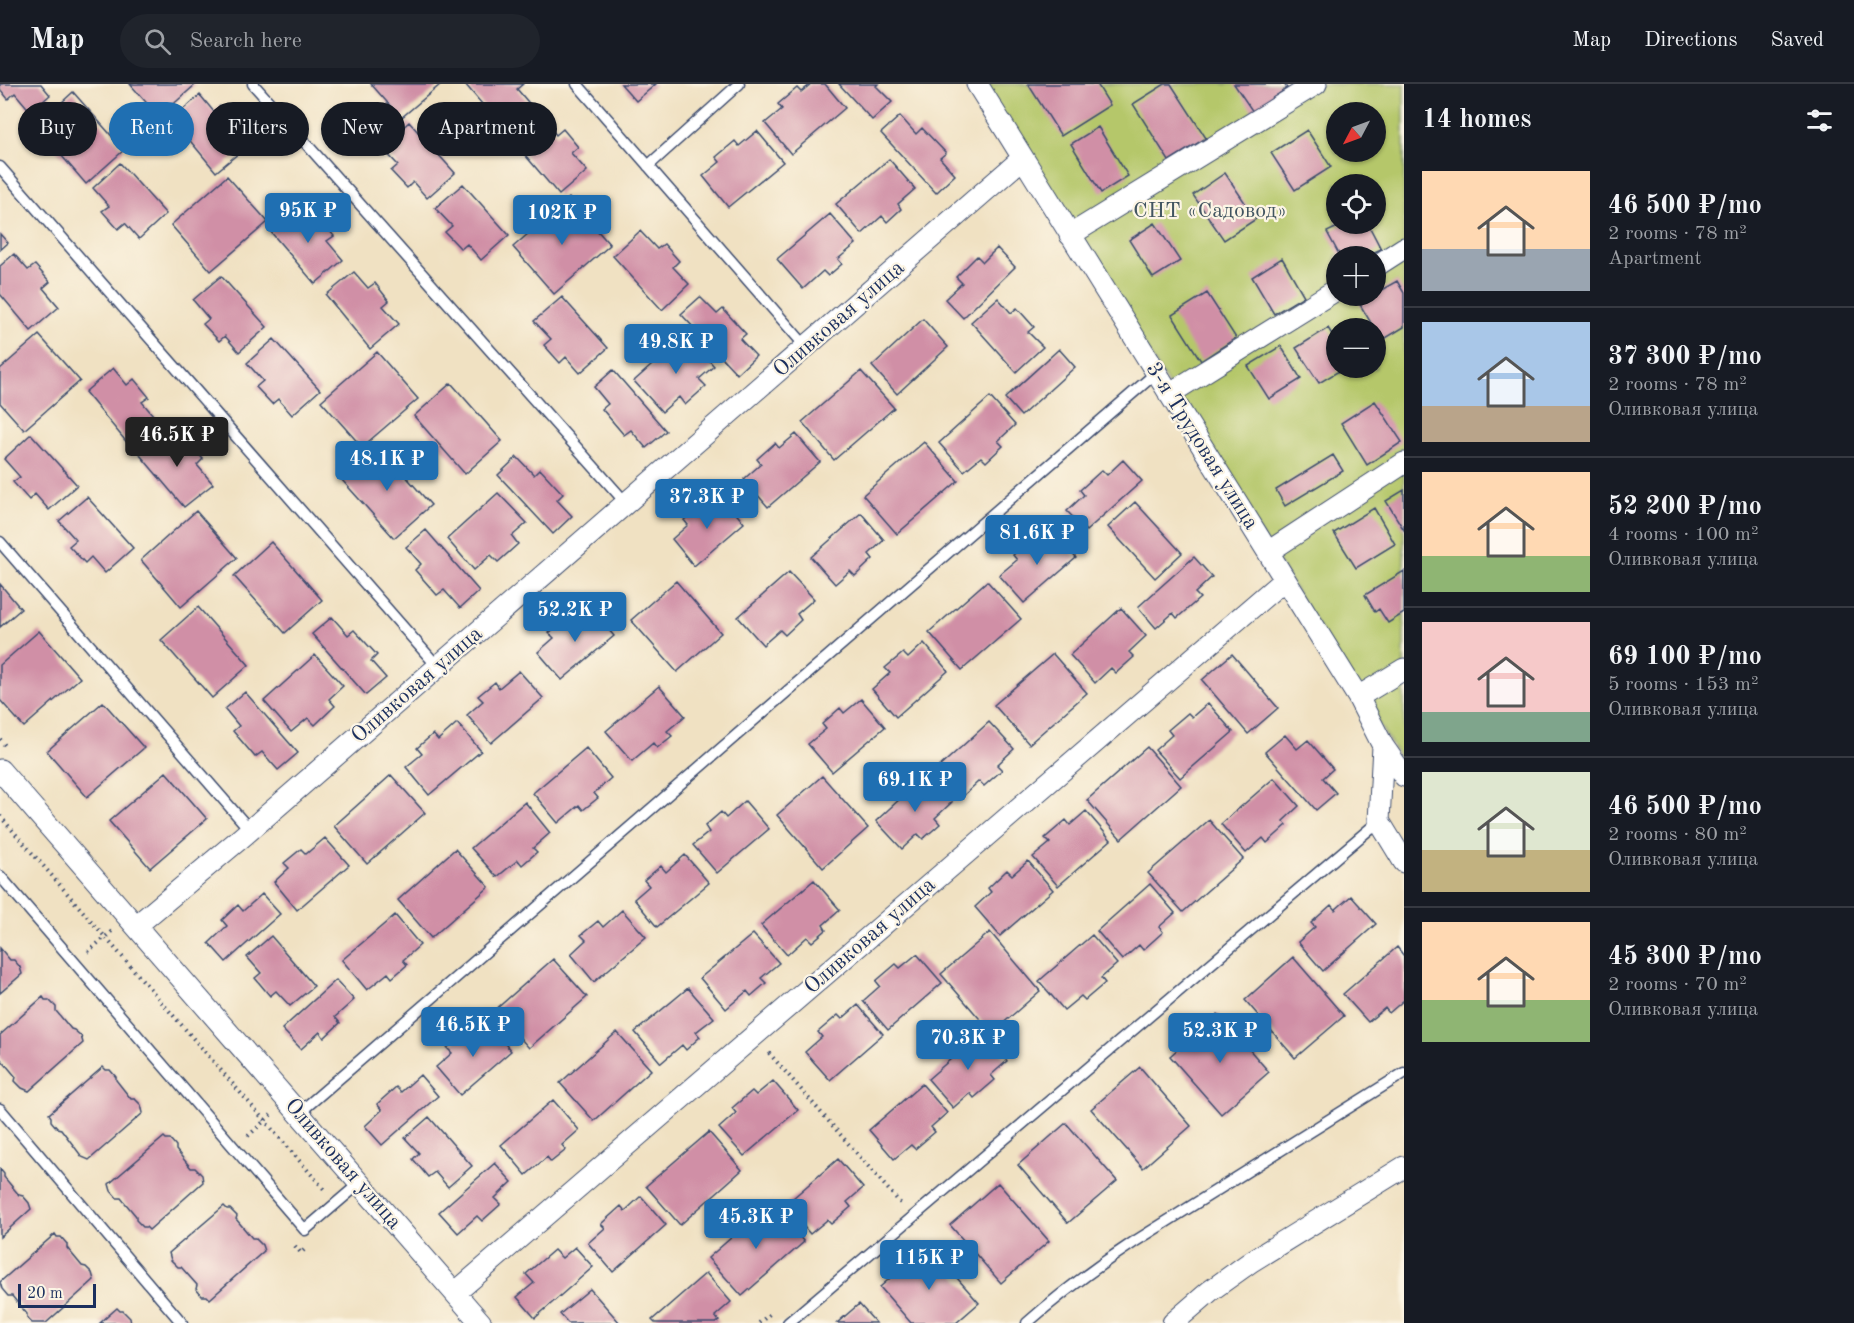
<!DOCTYPE html>
<meta charset="utf-8">
<style>
:root{--surface:#171b24;--page:#20242c;--text:#f1f3f6;--muted:#9ea1a6;--line:#363941;--accent:#1f6fb2}
body{margin:0;font-family:"Old Standard TT",serif;background:var(--page);color:var(--text);height:100vh;display:flex;flex-direction:column;font-size:22px;white-space:nowrap}
*{box-sizing:border-box;margin:0}
p{font-size:20px;color:var(--muted)}
.icon{flex:none;width:33px;height:33px;fill:none;stroke:currentColor;stroke-width:2;stroke-linecap:round;stroke-linejoin:round}
.map{position:relative;flex:1;overflow:hidden}
.sheet{display:flex;flex-direction:column;background:var(--surface);width:450px}
.sheet>*{flex:none}
.top-card{position:absolute;left:18px;top:18px;width:570px;height:54px;display:flex;gap:12px}
.needle{width:39px;rotate:229deg}
.controls{position:absolute;left:1326px;top:18px;display:grid;gap:12px}
.controls a{display:grid;place-items:center;width:60px;height:60px;border-radius:50%;background:var(--surface);box-shadow:0 2px 4px #0004;font-size:30px}
.scale{position:absolute;left:18px;bottom:15px;width:78px;box-sizing:border-box;padding-left:6px;border:3px solid #1b2f5e;border-top:0;font-size:16px;line-height:21px;white-space:nowrap;color:#1b2f5e;-webkit-text-stroke:4px #fcf5e5;paint-order:stroke}
.price{position:absolute;translate:-50% -51px;padding:0 14px;border-radius:6px;background:var(--accent);color:#fff;font-size:20px;line-height:39px;filter:drop-shadow(0 2px 3px #0008)}
.price::after{content:'';position:absolute;left:50%;top:36px;width:18px;height:14px;margin-left:-9px;background:inherit;clip-path:polygon(0 0,100% 0,50% 100%)}
.price.current{background:#222;color:#fff}
ul{padding:0;list-style:none}
li{display:flex;align-items:center;gap:18px;height:150px;padding:0 18px}
li+li{border-top:2px solid var(--line)}
li span{display:grid;place-items:center;flex:none;width:168px;height:120px;border-radius:0px;color:#555}
li>.icon{margin-inline-start:auto}
span .icon{width:72px;height:72px;fill:#fffc;stroke-width:1}
li b{font-size:26px}
h2{display:flex;justify-content:space-between;align-items:center;height:72px;padding:0 18px;font-size:26px}
.chip{padding:0 21px;border-radius:27px;background:var(--surface);box-shadow:0 2px 4px #0004;font-size:21px;line-height:54px}
.chip.current{background:var(--accent);color:#fff}
header{display:flex;align-items:center;gap:36px;box-sizing:border-box;height:84px;padding:0 30px;background:var(--surface);border-bottom:2px solid var(--line)}
header strong{font-size:28px}
nav{display:flex;gap:33px;margin-inline-start:auto;font-size:21px}
.search{width:420px;height:54px;background:var(--page);display:flex;align-items:center;gap:15px;box-sizing:border-box;padding:0 21px;border-radius:33px;color:var(--muted);font-size:22px}
main{display:flex;flex:1;min-height:0}
.map>svg:first-child{display:block}
.green{fill:#b5c76a;stroke:#687b64;stroke-width:1.5;fill-rule:evenodd}
.building{fill:#d08fa6}
.lines{fill:none;stroke-linecap:round;stroke-linejoin:round}
.lane-casing{stroke:#3b4a6d;stroke-width:13}
.street-casing{stroke:#3b4a6d;stroke-width:23}
.path{stroke:#3b4a6d;stroke-width:4;stroke-dasharray:1.5 4.5;stroke-linecap:butt}
.lane{stroke:#fff;stroke-width:10}
.street{stroke:#fff;stroke-width:21}
.labels{text-anchor:middle;dominant-baseline:central;stroke-width:4.5;stroke-linejoin:round;paint-order:stroke}
.park-label{font-size:22px;fill:#425561;stroke:#fcf5e5}
.street-label{font-size:22px;fill:#1b2f5e;stroke:#fcf5e5}
</style>
<header>
<strong>Map</strong>
<div class="search"><svg class="icon" aria-label="search" viewBox="0 0 24 24"><circle cx="10" cy="10" r="6"/><path d="M15 15l6 6"/></svg>Search here</div>
<nav><a>Map</a><a>Directions</a><a>Saved</a></nav>
</header>
<main>
<div class="map">
<svg width="1404" height="1239" viewBox="0 0 1404 1239">
<rect width="100%" height="100%" fill="#fcf5e5"/>
<filter id="ink" filterUnits="userSpaceOnUse"><feTurbulence type="fractalNoise" baseFrequency=".0167" numOctaves="2"/><feDisplacementMap in="SourceGraphic" scale="12" xChannelSelector="R" yChannelSelector="G"/><feConvolveMatrix kernelMatrix="1 2 1 2 8 2 1 2 1" color-interpolation-filters="sRGB"/></filter>
<filter id="wash" filterUnits="userSpaceOnUse"><feTurbulence type="fractalNoise" baseFrequency=".008" numOctaves="4" result="noise"/><feDisplacementMap in="SourceGraphic" scale="24" xChannelSelector="R" yChannelSelector="G"/><feGaussianBlur stdDeviation="1.35" result="paint"/><feColorMatrix in="noise" values="0 0 0 0 0 0 0 0 0 0 0 0 0 0 0 0 0 1.4 0 .05"/><feComposite in="paint" operator="in"/></filter>
<g filter="url(#wash)">
<rect width="100%" height="100%" fill="#f0e1c2"/>
<path class="green" d="M982,0H1404V681ZM1336,28H1376V68H1336ZM1336,100H1376V140H1336ZM1336,172H1376V212H1336ZM1336,244H1376V284H1336Z"/>
<g id="blocks">
<path class="building" d="M0,0H41L50,11L31,28L15,9L8,15L0,5Z
M130,0H196L159,33Z
M371,0H441L401,34Z
M465,0H523L517,5L533,24L505,47Z
M621,0H656L636,17Z
M811,0H825L845,24L791,70L765,39L782,25L778,20L797,4L801,8Z
M839,0H878L876,2L892,18L872,36Z
M1028,0H1097L1110,21L1061,52Z
M1165,0H1171L1206,54L1169,77L1133,20Z
M1234,0H1284L1287,4L1253,28Z
M73,8L124,66L86,100L36,42Z
M200,11L214,28L220,22L235,40L229,45L245,64L216,88L172,35Z
M900,32L916,50L922,44L946,69L940,74L955,91L936,109L881,49Z
M543,35L556,51L563,45L578,63L571,69L587,87L559,111L514,58Z
M409,38L455,89L427,114L413,98L407,104L391,87L398,81L381,63Z
M1098,43L1128,92L1101,109L1071,60Z
M1307,46L1331,83L1295,106L1271,69Z
M757,47L783,78L728,123L703,92L720,78L716,73L735,57L739,62Z
M889,75L915,105L898,120L901,125L887,138L882,132L862,150L836,120Z
M120,79L166,130L139,155L125,139L118,145L102,127L109,122L93,104Z
M1225,89L1256,135L1224,156L1193,111Z
M227,92L268,138L211,187L171,141Z
M463,100L509,151L481,176L467,160L461,165L445,148L452,142L435,124Z
M569,114L610,161L554,210L513,163Z
M298,123L312,140L319,134L334,152L327,157L343,176L315,200L270,147Z
M830,130L856,160L838,175L842,180L828,192L823,187L803,205L777,175Z
M1155,139L1180,177L1153,194L1129,156Z
M1344,140H1368L1381,165L1366,172H1340L1327,148Z
M640,147L657,165L664,160L679,177L673,183L689,200L662,226L613,172Z
M0,150L8,159L0,166Z
M997,164L1015,183L963,234L945,215L962,199L956,193L977,172L983,178Z
M14,170L28,186L35,181L50,198L43,204L59,223L31,247L0,210V182Z
M1282,174L1304,212L1274,230L1252,193Z
M354,188L368,204L375,199L389,217L383,222L399,240L370,265L326,211Z
M221,192L267,243L239,268L225,252L219,257L203,240L209,235L193,216Z
M1397,197L1404,209V243L1381,257L1376,244H1374L1359,219L1372,212H1376V209Z
M1207,209L1236,254L1201,277L1172,231Z
M562,213L608,264L580,289L566,273L560,279L544,261L551,255L534,237Z
M700,213L717,230L723,225L746,250L740,255L756,272L737,290L681,230Z
M998,214L1011,229L1017,224L1034,243L1028,248L1043,263L1016,288L971,238Z
M923,235L948,263L897,310L872,282Z
M1328,244L1336,257V284H1344L1319,299L1296,264Z
M39,251L80,297L24,346L0,319V285Z
M686,251L714,282L699,295L706,302L685,321L679,313L662,328L634,297Z
M274,255L320,306L292,331L278,315L272,320L256,303L263,297L247,279Z
M1281,262L1301,295L1269,315L1248,282Z
M1059,265L1075,283L1021,332L1005,314Z
M377,268L418,315L362,363L321,317Z
M113,284L127,301L134,295L149,313L142,318L158,337L129,361L85,308Z
M613,286L666,347L646,364L631,346L624,351L602,325L608,320L594,303Z
M861,287L894,324L834,376L802,338Z
M451,299L502,357L465,390L414,332Z
M990,313L1015,341L998,357L1003,362L986,378L981,373L964,387L939,359Z
M1375,317L1402,358L1367,381L1341,339Z
M168,347L182,363L188,358L203,375L197,381L213,400L184,423L140,371Z
M31,350L77,401L49,426L35,410L29,416L13,398L20,393L4,375Z
M796,350L820,378L768,423L744,395L761,380L757,375L775,359L779,364Z
M924,358L958,397L897,450L863,411Z
M380,363L431,421L394,454L342,396Z
M1333,371L1343,387L1285,422L1276,406Z
M517,373L534,391L540,385L563,410L557,416L572,432L553,450L498,391Z
M1123,376L1142,397L1086,447L1067,427L1084,411L1080,406L1102,386L1107,391Z
M1404,406V446L1386,417Z
M498,409L527,439L512,452L518,460L498,478L491,471L474,486L447,455Z
M721,412L744,439L694,482L672,455L688,441L684,436L700,422L705,426Z
M87,413L133,464L105,489L91,473L85,479L69,462L76,456L59,437Z
M1135,418L1182,469L1155,494L1108,443Z
M1374,424L1395,460L1356,484L1334,449Z
M196,427L237,474L181,523L141,476Z
M861,429L884,456L869,470L873,475L855,492L850,487L835,500L811,473Z
M426,446L479,507L460,524L444,506L437,511L415,486L421,480L406,463Z
M1052,446L1076,474L1024,519L999,491L1017,476L1013,471L1031,455L1035,460Z
M271,458L322,516L285,549L234,492Z
M1194,473L1212,493L1195,509L1200,514L1177,534L1173,529L1156,544L1138,523Z
M1404,487V529L1388,539L1379,525L1375,528L1365,511Z
M789,488L814,515L797,530L801,536L785,551L780,546L763,561L738,533Z
M676,497L721,549L677,588L631,536Z
M987,497L1021,535L962,586L929,548Z
M0,500L21,525L0,543Z
M198,523L249,581L212,614L161,556Z
M590,524L614,552L562,596L538,568L554,554L549,549L566,535L570,541Z
M1121,524L1146,552L1129,568L1134,573L1116,589L1111,584L1095,599L1070,571Z
M332,533L348,551L354,546L377,571L371,577L386,594L366,611L312,550Z
M39,547L80,594L24,643L0,616V581Z
M924,559L948,587L896,633L872,605L890,589L885,584L903,569L908,574Z
M1053,570L1087,609L1029,660L994,621Z
M1232,570L1278,624L1248,650L1202,596Z
M315,571L343,602L329,615L335,622L315,641L308,634L291,648L264,617Z
M519,587L543,614L491,659L467,631L483,617L478,612L495,598L499,604Z
M659,602L685,632L667,647L672,652L657,664L653,659L632,677L606,647Z
M245,608L298,669L278,686L262,668L255,673L233,647L239,642L225,625Z
M861,615L885,643L832,688L808,660L826,645L822,640L840,624L844,629Z
M103,618L144,664L87,713L47,667Z
M1208,619L1233,648L1180,694L1155,666L1172,651L1168,646L1188,629L1192,633Z
M989,638L1014,665L997,681L1002,686L984,702L979,697L963,712L938,684Z
M457,639L481,667L429,711L406,683L422,670L417,664L433,650L438,656Z
M1285,651L1297,665L1308,656L1333,685L1323,694L1336,709L1316,726L1265,668Z
M1147,663L1181,702L1121,755L1087,716Z
M586,664L611,694L594,709L598,714L583,726L579,721L558,739L533,709Z
M166,688L207,735L150,784L109,737Z
M927,690L952,718L935,734L940,740L923,755L918,750L902,765L876,737Z
M391,691L425,729L367,780L334,742Z
M822,692L868,744L823,784L777,731Z
M1274,694L1299,722L1283,737L1287,741L1267,759L1263,754L1246,769L1221,740Z
M745,717L769,745L717,789L693,761L709,748L705,742L721,728L726,734Z
M525,718L550,749L533,764L537,768L522,781L518,776L497,793L471,764Z
M1086,727L1111,756L1058,802L1033,773L1050,759L1045,754L1066,736L1070,741Z
M1209,736L1243,775L1183,828L1148,789Z
M325,754L349,781L297,826L274,798L289,784L284,779L301,765L306,770Z
M455,765L489,803L431,854L398,816Z
M685,771L709,799L657,843L634,815L649,802L644,796L661,782L666,788Z
M1028,777L1053,806L1000,852L975,823L991,808L988,804L1007,786L1012,791Z
M814,796L840,826L823,841L826,846L812,858L807,853L787,871L761,841Z
M1150,800L1175,829L1159,843L1163,848L1143,866L1139,861L1122,876L1097,847Z
M262,810L280,830L226,878L209,859L227,842L222,836L238,821L243,827Z
M1351,812L1376,840L1323,887L1298,858L1315,843L1311,839L1331,821L1335,826Z
M622,826L646,853L594,898L571,870L586,856L581,851L598,837L603,843Z
M395,831L420,861L403,876L407,881L392,894L388,889L367,906L342,876Z
M990,848L1040,907L992,949L941,890Z
M753,850L779,879L761,894L766,899L751,912L747,907L726,925L700,894Z
M1092,851L1117,880L1101,894L1105,899L1085,916L1081,912L1064,926L1039,897Z
M271,852L314,902L290,922L276,907L270,912L255,894L261,889L247,873Z
M1397,863L1404,872V916L1389,929L1385,924L1368,938L1343,910Z
M0,864L10,876H14L20,883L22,890L0,909Z
M917,870L942,899L888,946L863,917L880,902L876,897L896,880L900,884Z
M1293,873L1344,932L1295,974L1245,916Z
M553,875L587,913L529,964L495,926Z
M336,896L354,916L335,933L340,939L324,954L320,948L301,965L282,945Z
M688,904L714,934L696,948L700,953L686,966L682,961L661,979L635,948Z
M43,913L45,916H49L56,923V927L71,945L74,946L81,952L83,959L29,1007L22,1004L15,997L16,993L0,974V951Z
M858,921L883,950L830,996L805,968L822,953L818,948L838,931L842,935Z
M1218,930L1269,988L1221,1030L1170,972Z
M488,939L511,967L460,1011L436,983L452,969L447,964L464,950L468,955Z
M617,948L651,986L594,1037L560,999Z
M982,948L1007,977L991,991L995,996L974,1014L970,1009L953,1024L928,995Z
M103,983L106,986H110L116,993V996L131,1015H135L141,1021L143,1029L89,1076L82,1073L61,1045L57,1044L51,1037V1033L49,1030Z
M1140,983L1191,1042L1143,1084L1091,1025Z
M420,991L438,1012L382,1061L365,1042L382,1026L377,1020L396,1003L401,1008Z
M773,997L798,1026L744,1072L719,1044L736,1029L732,1024L752,1007L756,1011Z
M922,1000L947,1029L931,1043L935,1048L915,1065L911,1061L894,1075L869,1046Z
M553,1016L579,1046L562,1061L566,1066L551,1078L547,1073L526,1091L501,1061Z
M429,1033L472,1082L448,1103L435,1088L428,1093L413,1075L419,1069L405,1054Z
M1066,1039L1117,1097L1068,1139L1018,1081Z
M709,1048L742,1086L680,1141L646,1102Z
M164,1053L166,1055H170L176,1062V1066L191,1084H195L202,1091L203,1098L149,1146L146,1143H143L136,1136V1132L121,1114H117L111,1107L109,1100Z
M838,1075L863,1104L847,1118L851,1123L831,1140L827,1136L810,1150L785,1121Z
M495,1079L512,1098L495,1114L501,1120L482,1137L477,1132L458,1149L439,1128Z
M0,1085L4,1090V1093L19,1111L23,1112L29,1119L31,1125L0,1153Z
M998,1099L1049,1157L1001,1199L950,1141Z
M641,1112L666,1141L613,1188L588,1159L605,1144L601,1140L621,1122L625,1127Z
M771,1119L804,1158L742,1212L708,1174Z
M224,1122L227,1125H230L237,1132L236,1135L252,1154H255L262,1161L264,1167L210,1215L207,1212H202L196,1205L197,1201L181,1183H178L171,1176L169,1169Z
M55,1150L57,1153H61L67,1160V1164L82,1182L86,1183L92,1189L94,1196L46,1239H32L27,1234V1230L12,1212H8L2,1205L0,1198Z
M928,1161L979,1219L956,1239H911L880,1203Z
M575,1163L593,1183L535,1234L517,1213L534,1199L526,1190L554,1166L562,1174Z
M706,1189L731,1218L715,1232L719,1237L716,1239H655L652,1236Z
M590,1205L620,1239H568L560,1230Z
M859,1220L876,1239H837Z
M117,1224L120,1227H123L130,1234L131,1239H100Z"/>
</g>
</g>
<g filter="url(#ink)">
<use href="#blocks" fill-opacity="0" stroke="#3b4a6d" stroke-width="1.5"/>
<g class="lines">
<g class="lane-casing">
<path id="lane" d="M253,0L626,419
M577,0L807,264
M648,82L739,0
M0,83L438,583
M0,458L250,746
M0,792L305,1146L360,1099
M0,1025L182,1239
M299,1029L1156,289
M788,1239L1379,737
M1027,1239C1061,1209 1096,1183 1134,1158L1404,989"/>
</g>
<g class="street-casing">
<path id="street" d="M977,0L1358,613L1383,662L1379,737L1404,778
M1070,151L1316,0
M1376,182L1404,164
M1169,310L1336,206
M1268,468L1404,379
M1358,613L1404,585
M1383,662L1404,692
M0,686L481,1239
M136,842L241,754L1023,74
M455,1209L1285,495
M1173,1239L1210,1207L1252,1177L1404,1083"/>
</g>
<path class="path" d="M0,655L7,664
M0,732L324,1105
M88,868L112,847
M769,969L902,1121
M248,1052L271,1031
M295,1162L301,1169L307,1163
M759,1239L772,1228"/>
<use href="#lane" class="lane"/>
<use href="#street" class="street"/>
</g>
</g>
<g class="labels">
<g class="park-label">
<text x="1210" y="127">СНТ «Садовод»</text>
</g>
<g class="street-label">
<text transform="translate(839 235) rotate(-41)">Оливковая улица</text>
<text transform="translate(1202 362) rotate(58)">3-я Трудовая улица</text>
<text transform="translate(417 601) rotate(-41)">Оливковая улица</text>
<text transform="translate(870 852) rotate(-41)">Оливковая улица</text>
<text transform="translate(343 1080) rotate(49)">Оливковая улица</text>
</g>
</g>
</svg>
<div class="controls">
<a><svg class="needle" viewBox="-14 -14 28 28"><path d="M0-13l5 13h-10z" fill="#e53935"/><path d="M0 13l5-13h-10z" fill="#9ea1a6"/></svg></a>
<a><svg class="icon" aria-label="locate" viewBox="0 0 24 24"><circle cx="12" cy="12" r="6"/><path d="M12 2v4M12 18v4M2 12h4M18 12h4"/></svg></a>
<a>+</a>
<a>−</a>
</div>
<div class="scale">20 m</div>
<b class="price" style="left:308px;top:160px">95K ₽</b>
<b class="price" style="left:562px;top:162px">102K ₽</b>
<b class="price" style="left:676px;top:291px">49.8K ₽</b>
<b class="price current" style="left:177px;top:384px">46.5K ₽</b>
<b class="price" style="left:387px;top:408px">48.1K ₽</b>
<b class="price" style="left:707px;top:446px">37.3K ₽</b>
<b class="price" style="left:1037px;top:482px">81.6K ₽</b>
<b class="price" style="left:575px;top:559px">52.2K ₽</b>
<b class="price" style="left:915px;top:729px">69.1K ₽</b>
<b class="price" style="left:473px;top:974px">46.5K ₽</b>
<b class="price" style="left:1220px;top:980px">52.3K ₽</b>
<b class="price" style="left:968px;top:987px">70.3K ₽</b>
<b class="price" style="left:756px;top:1166px">45.3K ₽</b>
<b class="price" style="left:929px;top:1207px">115K ₽</b>
<div class="top-card">
<a class="chip">Buy</a>
<a class="chip current">Rent</a>
<a class="chip">Filters</a>
<a class="chip">New</a>
<a class="chip">Apartment</a>
</div>
</div>
<section class="sheet">
<h2>14 homes<svg class="icon" aria-label="filters" viewBox="0 0 24 24"><path d="M4 7h16M4 17h16"/><circle cx="9" cy="7" r="2"/><circle cx="15" cy="17" r="2"/></svg></h2>
<ul>
<li><span style="background:linear-gradient(#ffd9b3 65%,#9aa5b1 0)"><svg class="icon" aria-label="home" viewBox="0 0 24 24"><path d="M3 11l9-7 9 7M6 9v11h12V9"/></svg></span><div><b>46 500 ₽/mo</b><p>2 rooms · 78 m²</p><p>Apartment</p></div></li>
<li><span style="background:linear-gradient(#a9c7e8 70%,#b9a48a 0)"><svg class="icon" aria-label="home" viewBox="0 0 24 24"><path d="M3 11l9-7 9 7M6 9v11h12V9"/></svg></span><div><b>37 300 ₽/mo</b><p>2 rooms · 78 m²</p><p>Оливковая улица</p></div></li>
<li><span style="background:linear-gradient(#ffd9b3 70%,#8fb573 0)"><svg class="icon" aria-label="home" viewBox="0 0 24 24"><path d="M3 11l9-7 9 7M6 9v11h12V9"/></svg></span><div><b>52 200 ₽/mo</b><p>4 rooms · 100 m²</p><p>Оливковая улица</p></div></li>
<li><span style="background:linear-gradient(#f6c9c9 75%,#7fa58c 0)"><svg class="icon" aria-label="home" viewBox="0 0 24 24"><path d="M3 11l9-7 9 7M6 9v11h12V9"/></svg></span><div><b>69 100 ₽/mo</b><p>5 rooms · 153 m²</p><p>Оливковая улица</p></div></li>
<li><span style="background:linear-gradient(#dfe7d0 65%,#c2b280 0)"><svg class="icon" aria-label="home" viewBox="0 0 24 24"><path d="M3 11l9-7 9 7M6 9v11h12V9"/></svg></span><div><b>46 500 ₽/mo</b><p>2 rooms · 80 m²</p><p>Оливковая улица</p></div></li>
<li><span style="background:linear-gradient(#ffd9b3 65%,#8fb573 0)"><svg class="icon" aria-label="home" viewBox="0 0 24 24"><path d="M3 11l9-7 9 7M6 9v11h12V9"/></svg></span><div><b>45 300 ₽/mo</b><p>2 rooms · 70 m²</p><p>Оливковая улица</p></div></li>
</ul>
</section>
</main>
